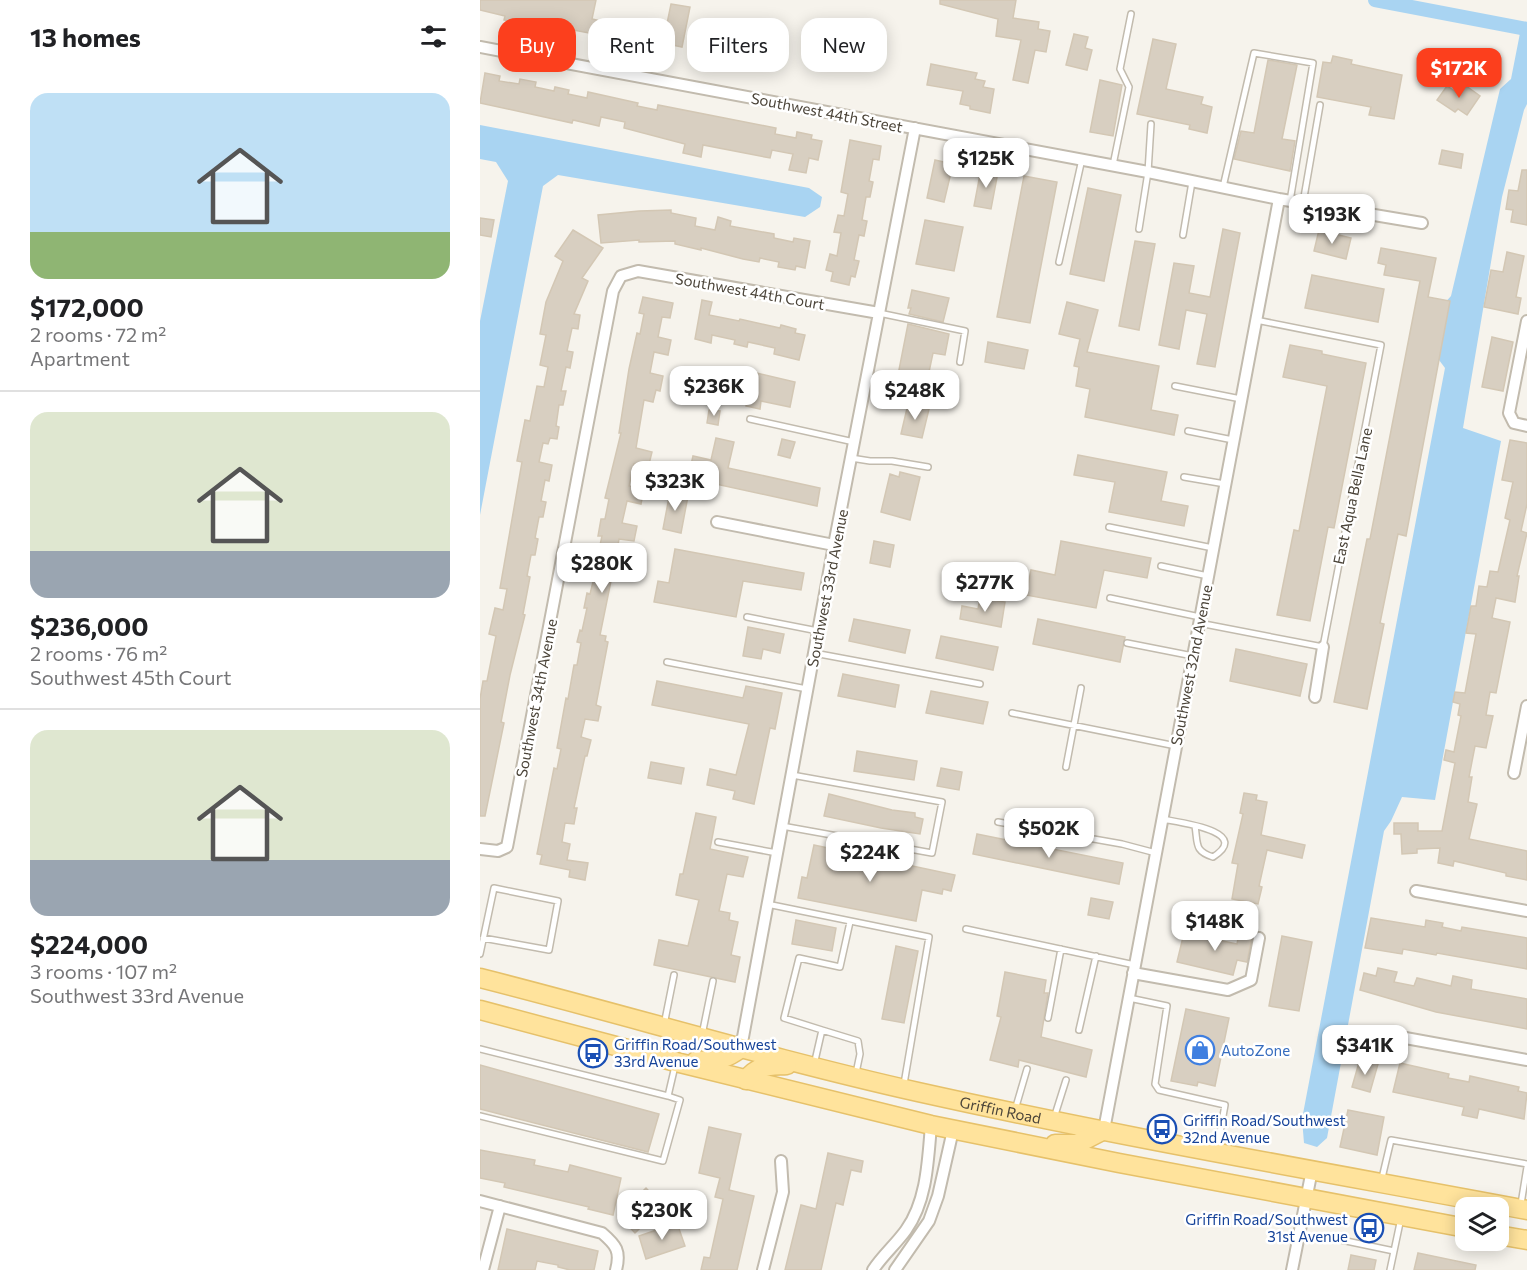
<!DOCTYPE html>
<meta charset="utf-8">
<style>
:root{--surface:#fff;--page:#f6f6f6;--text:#202124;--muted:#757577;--line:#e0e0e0;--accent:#fc3f1d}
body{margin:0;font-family:Commissioner,sans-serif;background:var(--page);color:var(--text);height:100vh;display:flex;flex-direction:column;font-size:22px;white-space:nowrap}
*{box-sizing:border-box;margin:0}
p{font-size:20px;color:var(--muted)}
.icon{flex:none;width:33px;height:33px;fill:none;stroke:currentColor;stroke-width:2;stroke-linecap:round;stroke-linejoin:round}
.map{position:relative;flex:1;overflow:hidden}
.side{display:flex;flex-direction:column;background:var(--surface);width:480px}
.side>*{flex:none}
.top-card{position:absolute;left:18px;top:18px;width:570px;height:54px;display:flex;gap:12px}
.tools{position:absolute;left:975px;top:1197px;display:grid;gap:12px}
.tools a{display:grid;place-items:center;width:54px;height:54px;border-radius:12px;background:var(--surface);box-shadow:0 3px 15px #0003;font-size:30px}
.price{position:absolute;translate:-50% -51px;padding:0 14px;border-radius:12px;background:#fff;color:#222;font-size:20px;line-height:39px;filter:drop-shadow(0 2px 3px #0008)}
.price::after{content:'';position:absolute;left:50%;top:36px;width:18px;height:14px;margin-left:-9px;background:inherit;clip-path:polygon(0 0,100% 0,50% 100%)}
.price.on{background:var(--accent);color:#fff}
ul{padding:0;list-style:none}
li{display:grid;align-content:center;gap:12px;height:318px;padding:0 30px}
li+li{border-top:2px solid var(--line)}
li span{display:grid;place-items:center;height:186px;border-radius:18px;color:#555}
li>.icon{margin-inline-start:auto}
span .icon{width:108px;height:108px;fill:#fffc;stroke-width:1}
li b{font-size:26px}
h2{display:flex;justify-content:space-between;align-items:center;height:72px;padding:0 30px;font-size:26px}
.tag{padding:0 21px;border-radius:18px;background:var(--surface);box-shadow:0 3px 15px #0003;font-size:21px;line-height:54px}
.tag.on{background:var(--accent);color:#fff}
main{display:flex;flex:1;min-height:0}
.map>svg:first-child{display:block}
.water{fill:#a9d4f2}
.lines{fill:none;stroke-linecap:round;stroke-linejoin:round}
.canal{stroke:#a9d4f2;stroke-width:14}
.building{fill:#d8cfc1;stroke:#d3c7b4;stroke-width:1.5}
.service-casing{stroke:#c2bbae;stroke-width:8}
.minor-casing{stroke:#c2bbae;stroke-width:14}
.primary-casing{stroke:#e6c16a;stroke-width:21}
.service{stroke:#fff;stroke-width:5}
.minor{stroke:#fff;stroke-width:10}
.primary{stroke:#ffe39c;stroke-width:18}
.labels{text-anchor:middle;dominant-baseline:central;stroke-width:5;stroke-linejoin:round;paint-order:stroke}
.street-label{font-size:15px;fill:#4b4439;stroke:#fff}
.transit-label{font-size:15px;fill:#164399;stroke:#fff;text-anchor:start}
.shop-label{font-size:15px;fill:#366cbe;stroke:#fff;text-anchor:start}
</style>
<main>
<section class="side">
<h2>13 homes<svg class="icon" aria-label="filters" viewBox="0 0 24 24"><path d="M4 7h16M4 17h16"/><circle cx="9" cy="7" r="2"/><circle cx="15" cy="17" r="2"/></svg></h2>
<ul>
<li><span style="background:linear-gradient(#bfe0f5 75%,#8fb573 0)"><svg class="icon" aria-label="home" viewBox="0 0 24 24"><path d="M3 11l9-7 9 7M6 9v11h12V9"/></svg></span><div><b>$172,000</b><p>2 rooms · 72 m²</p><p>Apartment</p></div></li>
<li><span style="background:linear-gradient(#dfe7d0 75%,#9aa5b1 0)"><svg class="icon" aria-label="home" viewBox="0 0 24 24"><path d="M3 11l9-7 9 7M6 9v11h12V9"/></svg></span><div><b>$236,000</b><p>2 rooms · 76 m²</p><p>Southwest 45th Court</p></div></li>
<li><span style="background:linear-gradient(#dfe7d0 70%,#9aa5b1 0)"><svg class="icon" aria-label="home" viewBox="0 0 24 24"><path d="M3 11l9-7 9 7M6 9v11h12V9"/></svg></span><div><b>$224,000</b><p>3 rooms · 107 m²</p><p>Southwest 33rd Avenue</p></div></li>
</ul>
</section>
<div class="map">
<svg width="1047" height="1270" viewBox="0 0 1047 1270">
<rect width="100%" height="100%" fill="#f6f3ec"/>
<path class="water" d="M1041,28L1047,29V104L1044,110L1022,197L983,428L1021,441L955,800L922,797L911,821L904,831L847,1138L837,1147L824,1143L822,1119L965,368L953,352L962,306L971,296L1020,89L1031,79Z
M0,125L329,188L342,197L340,207L325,217L78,175L63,186L0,515V321L28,181L16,162L0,159Z"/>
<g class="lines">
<path class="canal" d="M895,0L1047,29"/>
</g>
<path class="building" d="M0,0H116L112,19L117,20L115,34L83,28L82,32L24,20L25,16L0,10Z
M460,0H536L533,18L559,22L558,29L570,31L566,52L555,50L548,83L533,80L541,40L516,36L518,19L460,4Z
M191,4L210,7L202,47L183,43Z
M594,34L608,37L605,48L612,50L607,70L586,65Z
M673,39L696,44L686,89L723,97L721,104L732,107L727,133L709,129L710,125L657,114Z
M267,46L295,52L291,71L263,65Z
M853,56L872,60L871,64L922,75L914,119L889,115L891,107L837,97L843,62L851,63Z
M788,60L817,65L802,139L815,141L810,171L754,159L761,131L774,133Z
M451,64L497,73L495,79L505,81L503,87L514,89L510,113L490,109V106L480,104L483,91L447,85Z
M5,73L20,76L19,81L39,84L40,79L56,82L55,87L74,91L75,87L89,90L88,94L107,98L108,92L158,103L157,106L177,110L178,105L296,128L295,134L316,138L317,132L332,135L331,139L342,141L338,160L329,158L326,173L309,170L313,154L292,150L290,158L223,145L221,157L203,153L205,144L144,128L145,122L121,117L119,126L93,120L92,123L0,103Z
M620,80L642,85L633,136L610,132Z
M982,83L1000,96L987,115L978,109L975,112L957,100L967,86L976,92Z
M370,140L401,146L399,160L393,159L389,181L393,182L390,197H386L382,220L387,221L384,236L379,235L374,260L379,261L375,277L371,276L369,285L351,281L353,272L346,270L350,254L357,256L361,233L354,232L358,215L364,216L368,194L361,192Z
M962,150L983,154L981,168L959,164Z
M455,160L473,164L464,202L447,198Z
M501,169L518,172L511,209L494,206Z
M1042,170H1047V225L1031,222L1033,210L1026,209L1029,190L1038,191Z
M544,176L577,182L550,323L517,317Z
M608,188L641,195L624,281L590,274Z
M191,210V213L216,218L215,226L235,230L238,217L251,221L250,226L294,234V238L313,242L314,238L330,241L325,268L316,266L315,270L298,267L299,262L280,258L279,262L263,259L221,248V250L195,244V241L159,242V240L121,243L118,215L159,211Z
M0,218L14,220L11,237L0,235Z
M445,220L483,227L474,271L436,264Z
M743,229L760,233L735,367L717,364L727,314L706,310L699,349L679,345L694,263L714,266L709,293L730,297Z
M93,230L123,248L102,278L108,281L94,314L100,315L98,329L92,328L87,351L93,352L90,368L86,367L81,391H86L83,405H79L76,426L79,427L77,439L70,438L68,444L63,443L59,462L72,465L69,481L65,480L61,501L66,502L63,517H59L55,538L58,539L55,555H51L47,576L50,577L43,614L45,615L30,675L21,722L24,723L5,816H0V699L3,681H7L16,636L9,634L15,608L23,610L27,589L20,588L38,485L42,462L37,461L45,420L50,421L57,386L64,387L68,367L60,365L66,335L60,334L66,302L83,261L75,256Z
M839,230L871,238L866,259L834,251Z
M655,241L675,244L659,330L639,326Z
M901,248L956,258L948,297L970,301L926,536L918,534L900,623L904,624L887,709L854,702L887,539H890L940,281L904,275L906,265L898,263Z
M1027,252L1044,256L1036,297L1041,298L1038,314L1004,307L1011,270L1023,272Z
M832,275L904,289L898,322L825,308Z
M432,290L469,298L463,322L429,314L431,308H428Z
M163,297L193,303L190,318L182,317L178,337L191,340L188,355L174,352L170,373L183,376L180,391L176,390L173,402L164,400L156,448L172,452L168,468L154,464L149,486L164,489L161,504L147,501L142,523L157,526L154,541L139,539L135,561L142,563L138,577L132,576L120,635L126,636L125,641L128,642L116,705L121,707L118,721L105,719L101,737L111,740L107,756H105L94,808H97L94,824L85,823L82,842L90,844L87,860L108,863L105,880L89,877L90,870L60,864L62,855L57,854L74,768L77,769L81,749L77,748L86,698L88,699L94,665H97L101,643L97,642L100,630L102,631L107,608H104L107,593L110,594L122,546L120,545L122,536H118L121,519H125L129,499L125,498L141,433H139L149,369L157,333L160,334L164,314L159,313Z
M222,300L232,302L229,315L259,321L260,319L300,328L301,325L316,329L315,333L325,335L319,360L294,354L295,348L268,342L267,347L254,344L255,340L232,335L231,343L215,339Z
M587,302L618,310L607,352L679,366L671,410L698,415L694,435L605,417L610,389L596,386L599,367L594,366L600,339L579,334Z
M428,324L469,334L465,355L453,353L446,386L417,380Z
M1012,337L1033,342L1023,391L1002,387Z
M508,342L548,350L544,369L505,362Z
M810,345L842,351V354L886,363L854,528L848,527L830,621L797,615L814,530L819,531L847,386L803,377Z
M264,370L315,382L310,407L281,401L280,409L266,406L268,398L258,396Z
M428,404L449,409L442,438L421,434Z
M229,410L240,411L238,425L227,423Z
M236,438L254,442L248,468L340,488L337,506L208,478L213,456L231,460Z
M302,439L315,442L310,458L298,455Z
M1030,440L1047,443V504L1041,531L1047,533L1037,576H1039L1035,602L1016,598L1012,618L1030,622L1016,693L1010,692L1006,715L1013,716L1006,748L995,746L989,777H992L988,802L997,804L989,839L1047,851V880L1026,876V873L974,861L973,866L958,863L960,848L937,849V853L922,854L921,834H914V823H938V831H962L975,763L964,760L966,750L974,752L981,716L978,715L980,704L973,702L975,692L985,693L996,634L986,633L991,606H996L999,586L1007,587L1010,571L1018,572L1030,520L1025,518L1033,482L1022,480Z
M598,455L687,472L681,501L708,506L704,526L629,512L635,482L594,475Z
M420,472L440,477L430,520L401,512L410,474L419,477Z
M190,492L208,496L201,533L183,529Z
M394,541L414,545L410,567L390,563Z
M581,541L671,558L667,578L624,570L616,608L546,595L551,570L575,575Z
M195,549L324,573L321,590L263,581L256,617L174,602L178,581L189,583Z
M500,598L525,602L521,627L480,619L482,606L498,609Z
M374,619L430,630L425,653L369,641Z
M558,619L645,637L640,662L553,644Z
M268,627L304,634L300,653L283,649L281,659L263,656Z
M461,636L518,647L513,670L456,658Z
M756,649L827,664L820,696L750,681Z
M363,674L419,685L415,707L358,696Z
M177,681L263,698L266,686L302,693L295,729L290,728L274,804L253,799L255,791L227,785L230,769L256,775L269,724L172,705Z
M451,691L508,702L503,724L446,713Z
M377,751L437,761L434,780L374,771Z
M171,762L204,768L201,784L168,778Z
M461,768L482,772L479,790L457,786Z
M764,793L777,795L776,800L787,802L781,835L825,845L822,858L787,850L779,886L782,887L778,904L752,899L758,864L752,863L763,814L760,813Z
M349,794L412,810L435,813V817L443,819L440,834L401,828L344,816Z
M216,813L236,817L230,849L268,857L263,877L247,874L239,911L250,913L249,920L258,922L251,955L260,957L255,982L174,965L179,940L208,946L219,900L196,895L200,874H203Z
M497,834L643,863L639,884L493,854Z
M334,845L475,875L471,891L463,889L462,894L442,890L436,921L318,898L322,877L327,878Z
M611,898L633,902L629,919L608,915Z
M891,918L945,927L946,920L963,923L962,927L981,931L982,927L1047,938V969L957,953L956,955L923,949L922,954L885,948Z
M316,920L356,928L352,951L312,944Z
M760,929L774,932L772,937L767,962L757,960L753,975L697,962L704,933L757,944Z
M802,936L832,942L819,1011L789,1006Z
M416,946L438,951L424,1023L402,1019Z
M898,968L917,972L914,982L934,986L937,978L971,986L973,976L992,980L991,989L1047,999V1029L956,1012L880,990L884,973L896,976Z
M525,972L566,980L564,993H568L561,1037L612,1050L606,1077L539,1060L538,1067L510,1060L521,1017L517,1016Z
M706,1009L749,1018L735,1086L718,1082L717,1086L691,1081Z
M880,1059L898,1064L890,1092L872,1087Z
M920,1063L969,1074L968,1078L989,1082L990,1076L1039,1087L1038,1091L1047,1093L1044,1119L999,1109L997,1118L982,1115L984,1107L913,1092Z
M0,1065L179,1114L168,1152L0,1109Z
M868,1110L904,1117L897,1155L860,1147Z
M229,1127L261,1134L249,1190L274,1196L257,1270H221L224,1257L230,1258L243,1199L235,1197L240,1178L219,1173Z
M0,1150L55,1160L54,1165L88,1172L90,1165L141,1178L133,1215L108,1209L109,1207L24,1187L25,1183L0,1178Z
M348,1153L383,1161L381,1172L371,1170L363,1205L356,1203L341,1270H305L321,1205L336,1209Z
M166,1188L183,1206L155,1233L138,1215Z
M197,1223L205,1246L166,1259L159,1236Z
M27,1229L118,1251L114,1270H90L78,1267V1265L57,1261L55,1270H18Z
M938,1253L996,1265L995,1270H934Z
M871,1255L896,1260L894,1270H868Z"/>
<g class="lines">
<g class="service-casing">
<path id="service" d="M633,165L649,87L640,69L651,14
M743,187L774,53L833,63L810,201
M823,203L840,105
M659,229L668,172L671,124
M703,235L712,182
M579,262L602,159
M399,313L485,331L480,362
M695,386L761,399
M270,419L374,442
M708,431L753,440
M371,458L390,461H412L448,467
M704,477L745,484
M629,527L733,548
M681,566L728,576
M630,598L720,617
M267,617L338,631
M719,623L843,647L901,345L776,320
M647,643L713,656
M334,653L500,684
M187,662L327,689
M532,713L696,746
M586,767L601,688
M682,819C696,822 774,831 733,857C714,851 718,844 715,826
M518,822L642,844L676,853
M302,826L452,853L462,802L312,775
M238,842L297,853
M287,904L449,937L424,1084
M486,929L655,965
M0,954L14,888L78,901L69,950L3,938
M649,998L687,1006L675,1084L679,1090L745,1105L737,1149
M568,1018L581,949
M184,1025L194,975
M342,1030L378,1041L380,1054L376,1073
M599,1030L616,956
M222,1035L233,981
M0,1049L188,1096
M334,1065L342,1030L304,1018L319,958L360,967L370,922
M535,1110L547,1069
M0,1116L183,1161L200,1100L188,1096L195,1066
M574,1118L586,1080
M902,1178L911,1140L1047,1164
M1041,1204L1047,1167
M847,1237L914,1251
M910,1270L921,1218"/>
</g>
<g class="minor-casing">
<path id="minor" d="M0,47L668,172L799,199L942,223
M1047,321L1029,413L1034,423L1047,426
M237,522L354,545
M835,697L843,647
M1034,773L1047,706
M0,849L18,851L27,847L133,291L141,276L158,271L399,313
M936,891L1047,911
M653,973L748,990L771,980L779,938
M909,1035L1047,1060
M261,1048L354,545L435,128
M624,1130L799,199
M0,1201L122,1233C136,1245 141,1251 136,1270
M3,1270L20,1206
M283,1270L303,1192L301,1161
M393,1270C402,1256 416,1244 426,1230C447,1201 448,1160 451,1125
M415,1270L449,1221L458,1196L473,1130
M812,1270L832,1170"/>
</g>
<g class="primary-casing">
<g id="primary">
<path id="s1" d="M0,978C146,1015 291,1059 438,1092C640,1137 844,1172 1047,1210"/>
<path d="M0,1010L196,1062L451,1125L639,1163L986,1228"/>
<path d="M216,1061C236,1060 244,1061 261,1048"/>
<path d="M266,1080C279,1064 288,1066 307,1065"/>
<path d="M575,1144H597L624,1130"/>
<path d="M1018,1235L1047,1240"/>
</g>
</g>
<use href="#service" class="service"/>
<use href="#minor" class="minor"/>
<use href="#primary" class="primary"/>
</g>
<defs>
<g id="shop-ring" transform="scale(1.5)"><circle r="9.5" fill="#fff" stroke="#3f7fe0" stroke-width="1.5"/><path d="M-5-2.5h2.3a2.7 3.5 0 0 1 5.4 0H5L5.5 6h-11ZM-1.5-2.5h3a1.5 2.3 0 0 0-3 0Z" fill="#3f7fe0"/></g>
<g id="bus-ring" transform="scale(1.5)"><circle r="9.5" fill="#fff" stroke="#1a4fb4" stroke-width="1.5"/><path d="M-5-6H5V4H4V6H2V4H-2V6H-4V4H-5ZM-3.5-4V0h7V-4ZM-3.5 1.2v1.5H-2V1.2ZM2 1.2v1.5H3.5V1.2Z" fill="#1a4fb4"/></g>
</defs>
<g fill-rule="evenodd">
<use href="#shop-ring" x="720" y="1050"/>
<use href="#bus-ring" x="113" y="1053"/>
<use href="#bus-ring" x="682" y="1129"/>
<use href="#bus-ring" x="889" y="1228"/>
</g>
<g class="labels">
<g class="street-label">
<text transform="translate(347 112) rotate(11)">Southwest 44th Street</text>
<text transform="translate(270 291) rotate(10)">Southwest 44th Court</text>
<text transform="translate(872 496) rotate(-78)">East Aqua Bella Lane</text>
<text transform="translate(347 588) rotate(-79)">Southwest 33rd Avenue</text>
<text transform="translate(711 665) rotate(-79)">Southwest 32nd Avenue</text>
<text transform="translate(56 698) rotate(-79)">Southwest 34th Avenue</text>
<text stroke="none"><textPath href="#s1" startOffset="537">Griffin Road</textPath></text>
</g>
<g class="transit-label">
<text x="134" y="1044">Griffin Road/Southwest<tspan x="134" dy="17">33rd Avenue</tspan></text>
<text x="703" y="1120">Griffin Road/Southwest<tspan x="703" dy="17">32nd Avenue</tspan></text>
<text x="868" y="1219" text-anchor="end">Griffin Road/Southwest<tspan x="868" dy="17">31st Avenue</tspan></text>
</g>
<g class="shop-label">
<text x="741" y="1050">AutoZone</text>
</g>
</g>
</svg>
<div class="tools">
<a><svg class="icon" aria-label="layers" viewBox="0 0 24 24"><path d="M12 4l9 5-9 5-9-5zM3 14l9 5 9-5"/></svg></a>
</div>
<b class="price on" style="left:979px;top:99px">$172K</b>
<b class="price" style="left:506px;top:189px">$125K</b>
<b class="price" style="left:852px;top:245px">$193K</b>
<b class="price" style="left:234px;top:417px">$236K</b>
<b class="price" style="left:435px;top:421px">$248K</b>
<b class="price" style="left:195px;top:512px">$323K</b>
<b class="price" style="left:122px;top:594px">$280K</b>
<b class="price" style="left:505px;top:613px">$277K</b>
<b class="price" style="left:569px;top:859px">$502K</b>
<b class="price" style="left:390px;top:883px">$224K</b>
<b class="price" style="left:735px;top:952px">$148K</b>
<b class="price" style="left:885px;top:1076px">$341K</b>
<b class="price" style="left:182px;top:1241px">$230K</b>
<div class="top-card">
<a class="tag on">Buy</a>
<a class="tag">Rent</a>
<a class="tag">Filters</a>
<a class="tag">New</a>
</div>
</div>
</main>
